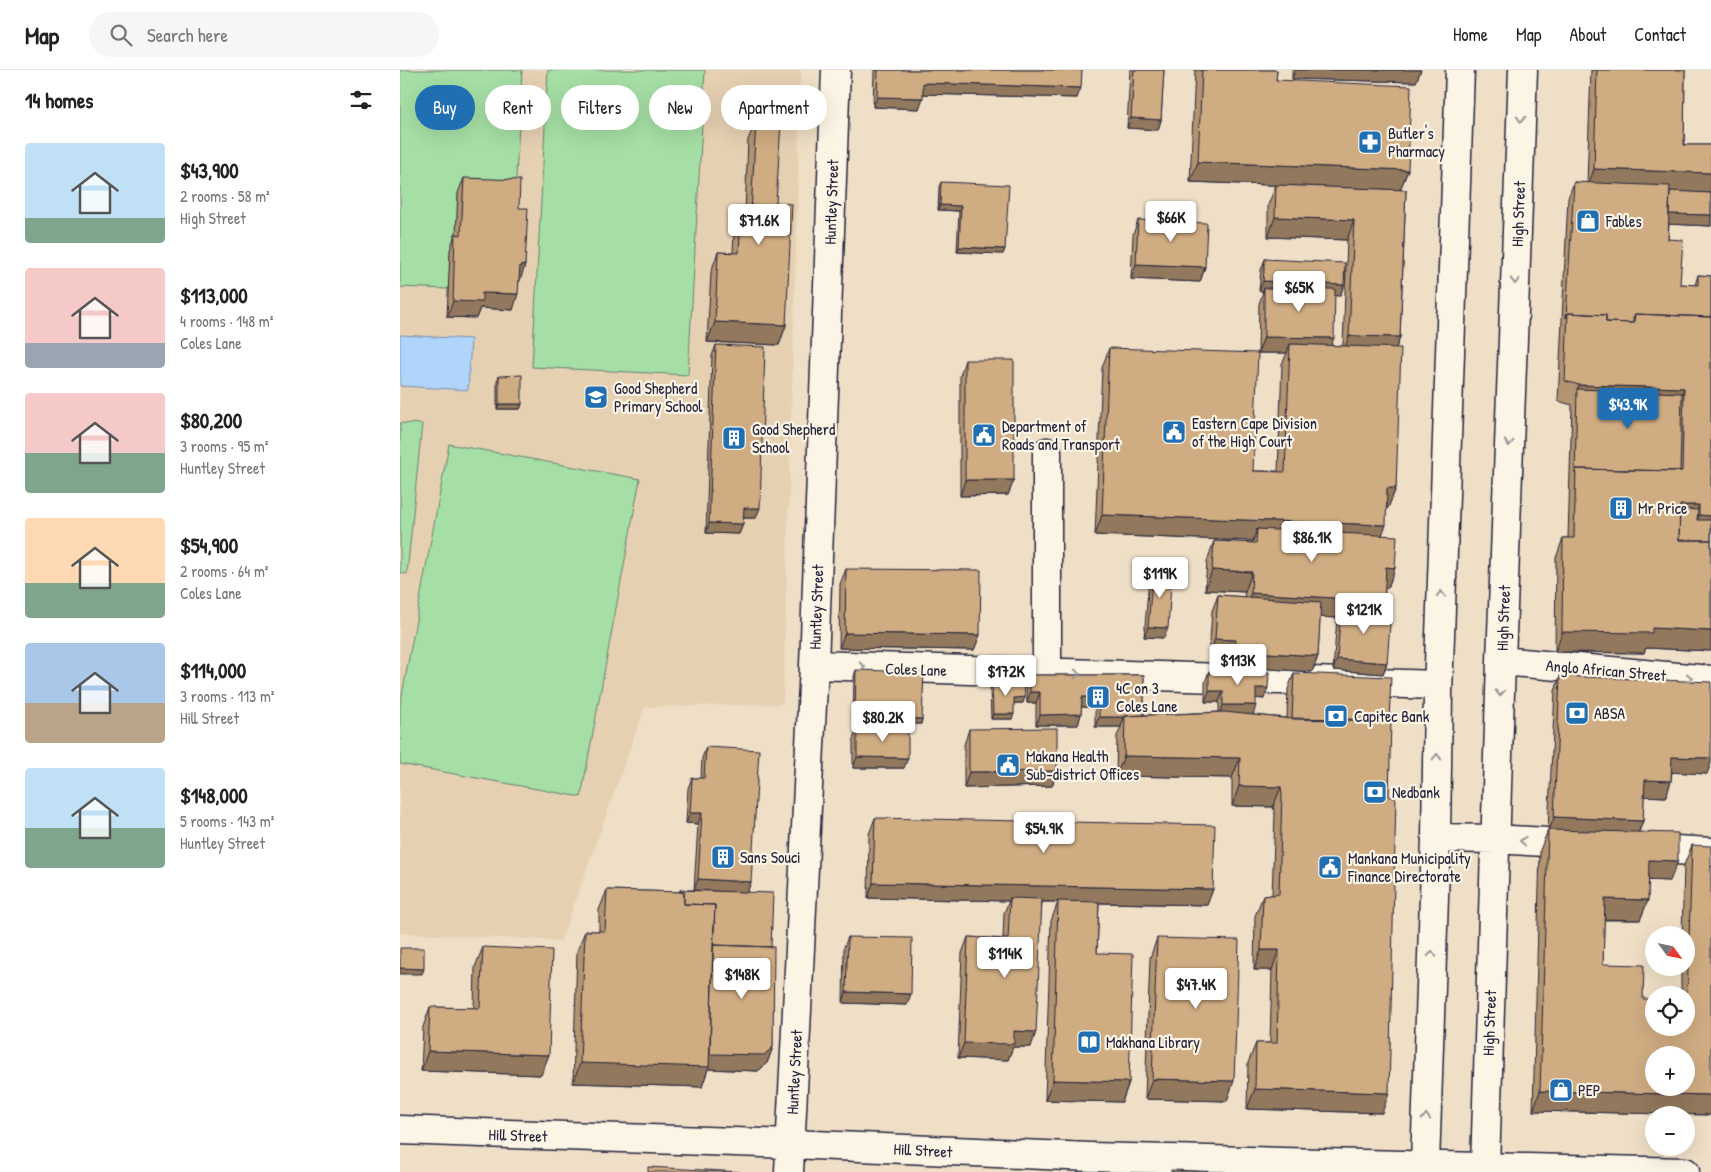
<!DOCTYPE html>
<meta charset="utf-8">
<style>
:root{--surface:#fff;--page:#f6f6f6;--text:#222;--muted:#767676;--line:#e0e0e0;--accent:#1f6fb2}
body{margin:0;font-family:"Patrick Hand",sans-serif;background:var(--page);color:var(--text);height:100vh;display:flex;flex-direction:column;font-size:19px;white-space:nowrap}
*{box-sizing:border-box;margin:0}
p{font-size:16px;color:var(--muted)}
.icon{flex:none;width:28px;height:28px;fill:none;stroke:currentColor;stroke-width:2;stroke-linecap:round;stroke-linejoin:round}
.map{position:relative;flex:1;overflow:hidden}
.details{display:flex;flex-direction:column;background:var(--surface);width:400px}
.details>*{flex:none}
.top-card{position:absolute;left:15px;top:15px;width:475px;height:45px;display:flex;gap:10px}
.needle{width:32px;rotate:123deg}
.fabs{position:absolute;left:1245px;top:856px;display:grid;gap:10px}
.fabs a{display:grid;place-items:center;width:50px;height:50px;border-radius:50%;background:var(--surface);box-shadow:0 5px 20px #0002;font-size:25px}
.price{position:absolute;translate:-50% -42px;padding:0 11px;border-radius:5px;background:#fff;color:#222;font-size:16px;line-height:32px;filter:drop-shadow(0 1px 2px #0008)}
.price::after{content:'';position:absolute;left:50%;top:30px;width:15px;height:11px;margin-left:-8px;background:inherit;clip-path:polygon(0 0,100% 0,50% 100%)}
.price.on{background:var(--accent);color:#fff}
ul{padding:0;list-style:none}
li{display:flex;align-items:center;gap:15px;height:125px;padding:0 25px}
li span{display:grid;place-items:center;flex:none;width:140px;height:100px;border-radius:5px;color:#555}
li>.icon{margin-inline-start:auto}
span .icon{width:60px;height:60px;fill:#fffc;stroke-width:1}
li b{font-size:21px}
h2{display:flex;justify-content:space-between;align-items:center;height:60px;padding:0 25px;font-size:21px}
.pill{padding:0 18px;border-radius:22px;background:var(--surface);box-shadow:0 5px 20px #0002;font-size:18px;line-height:45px}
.pill.on{background:var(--accent);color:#fff}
header{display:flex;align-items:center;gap:30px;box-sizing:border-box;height:70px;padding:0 25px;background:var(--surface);border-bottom:1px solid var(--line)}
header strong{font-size:24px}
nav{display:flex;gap:28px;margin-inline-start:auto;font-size:18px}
.search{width:350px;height:45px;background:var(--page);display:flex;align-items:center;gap:12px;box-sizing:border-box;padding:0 18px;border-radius:28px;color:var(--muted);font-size:19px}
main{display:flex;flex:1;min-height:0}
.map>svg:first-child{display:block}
.built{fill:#e6d0b2}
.green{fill:#a5dfa5;stroke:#648070}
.water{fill:#b1d5fa;stroke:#788dae}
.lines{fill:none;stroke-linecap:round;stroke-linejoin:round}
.minor-casing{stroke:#22223b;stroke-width:31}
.minor{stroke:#fcf5e5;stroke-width:28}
.wall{fill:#b39470;stroke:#22223b}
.shaded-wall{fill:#92785b;stroke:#22223b}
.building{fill:#d0ac82;stroke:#22223b;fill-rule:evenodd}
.oneway{stroke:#9a9698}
.labels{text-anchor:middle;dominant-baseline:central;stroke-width:4.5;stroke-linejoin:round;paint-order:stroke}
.poi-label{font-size:16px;fill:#22223b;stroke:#fcf5e5;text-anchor:start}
.street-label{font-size:16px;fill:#22223b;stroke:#fcf5e5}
</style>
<header>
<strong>Map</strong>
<div class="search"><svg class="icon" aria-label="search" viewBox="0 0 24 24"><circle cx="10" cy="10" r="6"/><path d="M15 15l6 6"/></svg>Search here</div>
<nav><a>Home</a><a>Map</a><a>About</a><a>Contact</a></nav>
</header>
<main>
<section class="details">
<h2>14 homes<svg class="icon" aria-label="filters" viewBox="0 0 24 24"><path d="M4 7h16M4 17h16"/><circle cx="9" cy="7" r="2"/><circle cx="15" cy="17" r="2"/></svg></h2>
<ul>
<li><span style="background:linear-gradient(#bfe0f5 75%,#7fa58c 0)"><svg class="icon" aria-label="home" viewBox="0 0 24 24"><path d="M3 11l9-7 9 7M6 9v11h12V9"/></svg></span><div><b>$43,900</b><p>2 rooms · 58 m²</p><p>High Street</p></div></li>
<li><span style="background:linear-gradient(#f6c9c9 75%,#9aa5b1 0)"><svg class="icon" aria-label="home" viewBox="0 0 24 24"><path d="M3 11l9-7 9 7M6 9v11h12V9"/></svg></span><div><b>$113,000</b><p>4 rooms · 148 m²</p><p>Coles Lane</p></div></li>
<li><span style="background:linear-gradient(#f6c9c9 60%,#7fa58c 0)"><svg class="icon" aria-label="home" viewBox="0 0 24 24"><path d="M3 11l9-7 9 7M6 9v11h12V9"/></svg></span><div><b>$80,200</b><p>3 rooms · 95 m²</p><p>Huntley Street</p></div></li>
<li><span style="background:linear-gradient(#ffd9b3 65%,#7fa58c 0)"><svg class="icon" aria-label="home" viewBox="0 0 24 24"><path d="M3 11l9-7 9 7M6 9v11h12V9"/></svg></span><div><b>$54,900</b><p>2 rooms · 64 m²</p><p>Coles Lane</p></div></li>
<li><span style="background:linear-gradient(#a9c7e8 60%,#b9a48a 0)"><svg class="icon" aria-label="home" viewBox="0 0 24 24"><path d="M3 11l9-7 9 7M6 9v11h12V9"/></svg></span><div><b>$114,000</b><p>3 rooms · 113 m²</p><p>Hill Street</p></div></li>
<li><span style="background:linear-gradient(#bfe0f5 60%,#7fa58c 0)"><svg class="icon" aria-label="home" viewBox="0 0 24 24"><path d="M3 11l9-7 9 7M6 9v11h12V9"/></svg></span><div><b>$148,000</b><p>5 rooms · 143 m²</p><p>Huntley Street</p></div></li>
</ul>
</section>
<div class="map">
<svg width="1311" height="1102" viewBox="0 0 1311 1102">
<rect width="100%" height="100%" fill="#efdfc7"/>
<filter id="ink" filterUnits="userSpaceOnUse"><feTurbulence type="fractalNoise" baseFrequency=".02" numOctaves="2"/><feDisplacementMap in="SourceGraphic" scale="10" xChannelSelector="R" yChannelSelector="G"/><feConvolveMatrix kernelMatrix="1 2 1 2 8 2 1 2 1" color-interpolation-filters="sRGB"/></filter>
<g filter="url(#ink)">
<path class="built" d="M0,0H401L383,634L245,637L161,871L0,863Z"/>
<path class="green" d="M0,0H122L115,125L56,180L48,219L0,217Z
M148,0H305L288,305L132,297Z
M0,353L22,354L7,504L0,503Z
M49,374L240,409L181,727L0,694V636Z"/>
<path class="water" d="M0,265L71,269L68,320L0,316Z"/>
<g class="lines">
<g class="minor-casing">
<path id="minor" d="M647,382V603
M1101,591L1311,610
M414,595L1038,615
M1036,768L1095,769L1180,774
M1240,778L1311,782
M0,1060L391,1074L690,1087L1285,1102
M1025,1095L1036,768L1038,623L1060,0
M1085,1097L1101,591L1123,0
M389,1102L414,595L436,0"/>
</g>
<use href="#minor" class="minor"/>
</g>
<path class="wall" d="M474,0H682L677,28L523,24L519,39L473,37Z
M730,0H764L761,50L758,60L727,58Z
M795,0H877L876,10L1008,100L1000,120L790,112Z
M892,0H1021L1016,12L892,9Z
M1191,0H1285L1284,75H1311V156L1269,154L1268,169L1280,214L1295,215L1298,205L1311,206V581L1246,578L1244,583L1155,582L1156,488L1163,468H1168L1172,335L1158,331L1168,128L1174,112L1187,113Z
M356,50L376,133L386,255L379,275L307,272L311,202L318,182L333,183L334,163L341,143H345L348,70Z
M64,108L119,138L125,195L119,211L113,240L80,238L76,248L47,247L50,180L55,164H56L58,123Z
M541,112L605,179L603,184L557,182L559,141L538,140L539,117Z
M876,115L1006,120L1000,267L996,278V418L988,438H986L982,466L995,498L988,518L985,517L984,531L981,541L987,593L983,604L933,600L937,548L920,547L918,586L912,602L829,596L830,586L809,584L812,541L818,525L844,527L845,522L805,520L807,491L814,471L852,473L853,471L695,465L702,298L709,278L853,401H878L882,294L887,283H858L859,234L863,222L859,221L861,200L865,189L944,215L940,226L934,225L931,276H943L947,170L868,167V135Z
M738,150L805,197L800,212L731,209L733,165Z
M316,275L356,448H343V454L339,464L306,463L312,286Z
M565,290L614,410L608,425L560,426V306Z
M99,306L122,334L120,339H97V311Z
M446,499L580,565L574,580L439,578L440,514Z
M753,499L764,568L744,567L749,509Z
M456,600L522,649L521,654L453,652L454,606Z
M809,601L864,629L856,628L853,645L887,648L888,619L894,603L989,650L982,1043L847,1039L848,993L856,973H870L872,900H854L855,846L863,826L872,825L875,744L873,737L832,736V708L716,706L717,666L721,657H695V637H681V644L678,655H636V633H627L626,616L630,605H744V645L819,642V632H805V612Z
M1160,606L1307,704L1272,702L1271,711L1266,727L1244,726L1243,751L1239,762L1270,811L1248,810V830L1240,850H1204L1203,894L1243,929L1286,958V925H1281V898H1286V865H1282L1284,795L1292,775L1311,1045L1133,1041L1140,780L1148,760L1155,621Z
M592,614L623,633H614L612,649H591L590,619Z
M457,658L504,698H453V669Z
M569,659L657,701L652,716L564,718V675Z
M306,677L351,812L347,822L371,877L373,977L367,993L358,1001L308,999L302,1017L173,1013L177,881L185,861H199V840L207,820L279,822L280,820H294L298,754L286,753L288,718L292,708H301L302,688Z
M475,748L813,819L807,835L699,833L697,883L729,1012L722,1032L645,1030L651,851L658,832H642L631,977H613L608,990L558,988L562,883L568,867L603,869L604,843L609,831L468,828L469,764Z
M448,867L507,935L443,933L444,877Z
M757,868L827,1031L745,1029L750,888Z
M83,877L141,1005L21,1001L23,957L30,937L74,938L75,897Z"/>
<path class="shaded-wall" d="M895,0H1021L1016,12L892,9Z
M523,13L681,18L677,28L519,24Z
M477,27L523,28L519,39L473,37Z
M731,48L761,50L758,60L727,58Z
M798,92L1008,100L1000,120L790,112Z
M1194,99L1311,103V123L1187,119Z
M540,135L561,136L559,141L538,140Z
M1268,144L1311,145V156L1264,154Z
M875,147L954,150L947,170L868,167Z
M559,177L605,179L603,184L557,182Z
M736,194L805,197L800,212L731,209Z
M125,195L120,211H114L120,196Z
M863,211L944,215L940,226L864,222V218L863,222L859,221Z
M82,223L118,224L113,240L80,238L76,248L47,247L53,231Z
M315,252L386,255L379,275L307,272Z
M949,266L1000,267L993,287L942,286Z
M864,267L934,268L928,284L890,274L887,283H858Z
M1179,315L1284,318L1277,338L1177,319Z
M99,334H122L120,339H97Z
M565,410H614L608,425L560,426Z
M987,418H996L988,438H980Z
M1280,435H1299L1292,455H1278Z
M344,438H360L356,448H340Z
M702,445L986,455L978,475L857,459L853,471L695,465Z
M1299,445L1311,446V466L1291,465Z
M309,453L343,454L339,464L306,463Z
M986,497L995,498L988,518L979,517Z
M812,500L852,502L845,522L805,520Z
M851,523L984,531L977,551L941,538L937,548L844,543Z
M748,557L768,558L764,568L744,567Z
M1252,558L1311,561V581L1246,578L1244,583L1155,582L1162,562Z
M445,563L580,565L574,580L439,578Z
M815,569L836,570L830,586L809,584Z
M835,581L918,586L912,602L829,596Z
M937,589L987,593L983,604L933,600Z
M856,618H868L864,629L853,628Z
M809,621H823L819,632H805Z
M630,622H640L636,633H627Z
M625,627L623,633H612L614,628Z
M682,627H699L695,637H678Z
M823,635H856L853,646H819Z
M593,644H614L612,649H591Z
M681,644L678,655H636L640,645Z
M455,646L522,649L521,654L453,652Z
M699,647H724L721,657H695Z
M724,686L840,688L832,708L716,706Z
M457,687L508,688L504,698H453Z
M1272,687L1311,688V693L1307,704L1267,702Z
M657,701L652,716L564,718L569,702Z
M1245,710L1271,711L1266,727L1239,726Z
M839,716L881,717L873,737L832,736Z
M290,743H302L298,754L286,753Z
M1154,747L1243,751L1237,766L1148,763Z
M1249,790L1278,791L1270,811L1242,810Z
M298,809L351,812L347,823L294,820Z
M473,813L813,819L807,835L610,831V828L609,831L468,828Z
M1205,829L1248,830L1240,850L1198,849Z
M861,880H879L872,900H854Z
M0,898L24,899L22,904H0Z
M446,922L511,924L507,935L443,933Z
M614,961L636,962L631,977H613L608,990L558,988L564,973Z
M373,977L367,993L358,1001L308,999L302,1017L173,1013L180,993L308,984Z
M28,981L149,985L141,1005L21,1001Z
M752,1009L834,1011L827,1031L745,1029Z
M653,1010L729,1012L722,1032L645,1030Z
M855,1019L989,1023L982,1043L847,1039Z
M1140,1021L1311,1025V1045L1133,1041Z"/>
<path class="building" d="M478,0H682L681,18L523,13V28L477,27Z
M734,0H764L761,50L731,48Z
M802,0H877L876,10L1011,16L1008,100L798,92Z
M1197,0H1285L1284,75H1311V103L1194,99Z
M356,50L381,52L376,133L392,134L386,255L315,252L318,182L339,183L341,143H351Z
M64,108L120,110L119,138H128L125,195L120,196L118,224L82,223V232L53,231L55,164L61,165Z
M541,112L609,115L605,179L559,177L561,136L540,135Z
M1174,112L1270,116L1268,169L1283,170L1280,214L1298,215V205L1311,206V247L1235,244L1233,248V253L1206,252V245L1168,243L1166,248Z
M876,115L1006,120L1000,267L949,266L954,150L875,147Z
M1270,121L1311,123V145L1269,144Z
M738,150L807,153L805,197L736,194Z
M865,189L945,193L944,215L863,211Z
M864,218L935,219L934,268L864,267Z
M1168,243L1206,245V252L1234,253L1235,244L1311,247V446L1299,445V435H1280L1279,470H1311V561L1252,558V563L1162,562L1163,468H1174L1176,399L1282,401L1284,318L1179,315L1165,311Z
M890,274L1001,278L996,418H987L986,455L702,445L709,278L858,283L853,401L885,402Z
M316,275L365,277L360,438H344L343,454L309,453Z
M565,290H614V410H565Z
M122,305V334H99V306Z
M1177,319L1282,323L1280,401L1176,399L1175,404Z
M1280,439L1298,440L1297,450H1311V470H1279Z
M857,459L997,466L995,498L986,497L984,531L851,523L852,502L812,500L814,471L856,473Z
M446,499L581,500L580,565L445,563Z
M753,499L772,500L768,558L748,557Z
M818,525L921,532L918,586L835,581L836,570L815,569Z
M941,538L991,542L987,593L937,589Z
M456,600L524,602L522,649L455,646Z
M809,601L869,602L868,618H856V635H823V621H809Z
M894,603L991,607L989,650L892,648Z
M630,605H744V645L725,646V647H699V627H682L681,644L640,645V622H630Z
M1160,606L1311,612V688L1272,687L1271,711L1245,710L1243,751L1154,747Z
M624,613L625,627L614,628V644H593L592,614Z
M824,642L893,649L991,651L989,726L996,729L989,1023L855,1019L856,973H877L879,880H861L863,826L879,824L882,724L881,717L839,716L840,688L724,686L725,646Z
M457,658H508V688L457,687Z
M657,658V701L569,702V659Z
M306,677L359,680L351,812L298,809L302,743H290L292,708H304Z
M475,748L815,755L813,819L473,813Z
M1148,760L1278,763V791L1249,790L1248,830L1205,829L1203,894L1244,895L1243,929H1254V958H1286V930H1287L1292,775L1311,776V1025L1140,1021ZM1254,985H1286V1018H1254Z
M207,820L284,822V834L315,835L309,997L180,993L185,861H205Z
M280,820L373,823L371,877L313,875L315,835L284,834V822H280Z
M610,828L642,829L636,962L614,961V974L564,973L568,867L608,869Z
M658,831L699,832L697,883L733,884L729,1012L653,1010Z
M448,867L512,868L511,924L446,922Z
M757,868L839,870L834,1011L752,1009Z
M313,875L374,877L373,977L364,985L310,984Z
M83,877L152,880L149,985L28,981L30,937L80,938Z
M0,878H24V899L0,898Z
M248,1097L340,1102H248Z
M771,1100L825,1102H771Z"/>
<defs><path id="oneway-chevron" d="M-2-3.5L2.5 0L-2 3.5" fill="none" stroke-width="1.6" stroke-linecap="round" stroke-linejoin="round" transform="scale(1.25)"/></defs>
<g class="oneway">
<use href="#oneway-chevron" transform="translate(1121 49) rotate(92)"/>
<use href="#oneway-chevron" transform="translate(1115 211) rotate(92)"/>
<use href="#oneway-chevron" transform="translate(1109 373) rotate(92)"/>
<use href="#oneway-chevron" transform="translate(1041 524) rotate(-88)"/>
<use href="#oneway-chevron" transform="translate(462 597) rotate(2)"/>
<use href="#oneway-chevron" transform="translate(677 604) rotate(2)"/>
<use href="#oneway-chevron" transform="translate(1289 608) rotate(5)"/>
<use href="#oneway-chevron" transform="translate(1100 623) rotate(92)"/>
<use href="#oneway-chevron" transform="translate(1037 687) rotate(-89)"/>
<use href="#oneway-chevron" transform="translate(1123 771) rotate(-177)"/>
<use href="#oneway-chevron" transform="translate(1032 884) rotate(-88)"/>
<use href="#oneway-chevron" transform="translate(1026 1047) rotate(-88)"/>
</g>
</g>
<defs>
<g id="pharmacy-square" transform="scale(1.25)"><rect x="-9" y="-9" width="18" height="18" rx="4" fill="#1f6fb2" stroke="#fcf5e5"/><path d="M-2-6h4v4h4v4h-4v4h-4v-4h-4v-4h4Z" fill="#fff"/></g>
<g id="shop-square" transform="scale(1.25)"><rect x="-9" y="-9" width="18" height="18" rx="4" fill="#1f6fb2" stroke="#fcf5e5"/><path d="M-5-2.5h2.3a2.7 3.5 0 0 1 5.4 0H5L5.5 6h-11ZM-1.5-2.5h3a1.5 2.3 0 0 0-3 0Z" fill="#fff"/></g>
<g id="school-square" transform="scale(1.25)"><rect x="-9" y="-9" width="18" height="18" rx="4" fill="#1f6fb2" stroke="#fcf5e5"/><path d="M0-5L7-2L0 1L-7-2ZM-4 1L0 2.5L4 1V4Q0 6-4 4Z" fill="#fff"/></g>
<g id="civic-square" transform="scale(1.25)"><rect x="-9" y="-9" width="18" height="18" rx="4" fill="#1f6fb2" stroke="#fcf5e5"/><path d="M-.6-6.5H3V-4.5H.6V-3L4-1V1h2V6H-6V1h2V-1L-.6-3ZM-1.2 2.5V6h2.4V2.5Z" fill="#fff"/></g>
<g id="building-square" transform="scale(1.25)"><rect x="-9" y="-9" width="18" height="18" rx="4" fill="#1f6fb2" stroke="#fcf5e5"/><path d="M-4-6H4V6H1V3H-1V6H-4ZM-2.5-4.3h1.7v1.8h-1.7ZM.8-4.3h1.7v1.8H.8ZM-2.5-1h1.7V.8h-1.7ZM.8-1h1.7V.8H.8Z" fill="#fff"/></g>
<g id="bank-square" transform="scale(1.25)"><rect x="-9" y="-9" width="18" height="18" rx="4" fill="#1f6fb2" stroke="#fcf5e5"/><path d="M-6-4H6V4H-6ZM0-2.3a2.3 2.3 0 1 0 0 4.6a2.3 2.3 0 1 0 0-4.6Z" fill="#fff"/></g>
<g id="library-square" transform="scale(1.25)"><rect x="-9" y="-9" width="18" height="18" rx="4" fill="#1f6fb2" stroke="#fcf5e5"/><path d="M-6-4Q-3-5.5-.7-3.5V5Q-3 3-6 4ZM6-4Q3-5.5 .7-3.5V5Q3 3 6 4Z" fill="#fff"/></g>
</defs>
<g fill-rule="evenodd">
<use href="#pharmacy-square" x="970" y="72"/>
<use href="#shop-square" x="1188" y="151"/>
<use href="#school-square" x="196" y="327"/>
<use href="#civic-square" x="774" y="362"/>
<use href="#civic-square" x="584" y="365"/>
<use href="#building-square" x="334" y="368"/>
<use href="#building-square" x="1221" y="438"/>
<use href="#building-square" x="698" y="627"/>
<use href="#bank-square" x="1177" y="643"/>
<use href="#bank-square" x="936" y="646"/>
<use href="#civic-square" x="608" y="695"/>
<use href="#bank-square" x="975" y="722"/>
<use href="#building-square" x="323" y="787"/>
<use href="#civic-square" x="930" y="797"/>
<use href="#library-square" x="689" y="972"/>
<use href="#shop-square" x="1161" y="1020"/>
</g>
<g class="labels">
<g class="poi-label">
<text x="988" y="63">Butler's<tspan x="988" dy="18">Pharmacy</tspan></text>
<text x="1206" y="151">Fables</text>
<text x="214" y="318">Good Shepherd<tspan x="214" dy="18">Primary School</tspan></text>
<text x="792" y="353">Eastern Cape Division<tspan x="792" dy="18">of the High Court</tspan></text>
<text x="602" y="356">Department of<tspan x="602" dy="18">Roads and Transport</tspan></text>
<text x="352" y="359">Good Shepherd<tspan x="352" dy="18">School</tspan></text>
<text x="1238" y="438">Mr Price</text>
<text x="716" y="618">4C on 3<tspan x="716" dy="18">Coles Lane</tspan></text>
<text x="1194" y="643">ABSA</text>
<text x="954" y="646">Capitec Bank</text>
<text x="626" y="686">Makana Health<tspan x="626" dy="18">Sub-district Offices</tspan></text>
<text x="992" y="722">Nedbank</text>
<text x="340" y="787">Sans Souci</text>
<text x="948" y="788">Mankana Municipality<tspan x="948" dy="18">Finance Directorate</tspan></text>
<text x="706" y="972">Makhana Library</text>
<text x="1178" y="1020">PEP</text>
</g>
<g class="street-label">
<text transform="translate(431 132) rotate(-88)">Huntley Street</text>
<text transform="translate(1118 144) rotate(-88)">High Street</text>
<text transform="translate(416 537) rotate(-88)">Huntley Street</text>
<text transform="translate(1103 548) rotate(-88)">High Street</text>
<text transform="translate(516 599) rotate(2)">Coles Lane</text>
<text transform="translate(1206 600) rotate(5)">Anglo African Street</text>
<text transform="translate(1089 953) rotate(-88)">High Street</text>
<text transform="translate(394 1002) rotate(-87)">Huntley Street</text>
<text transform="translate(118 1065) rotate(2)">Hill Street</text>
<text transform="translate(523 1080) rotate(3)">Hill Street</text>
</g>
</g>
</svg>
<div class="fabs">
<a><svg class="needle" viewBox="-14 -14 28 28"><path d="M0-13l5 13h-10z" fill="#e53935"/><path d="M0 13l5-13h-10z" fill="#767676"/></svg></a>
<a><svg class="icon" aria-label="locate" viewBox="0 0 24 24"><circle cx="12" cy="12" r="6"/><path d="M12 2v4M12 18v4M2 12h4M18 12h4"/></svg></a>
<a>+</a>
<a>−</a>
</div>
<b class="price" style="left:771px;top:173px">$66K</b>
<b class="price" style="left:359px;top:176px">$71.6K</b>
<b class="price" style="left:899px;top:243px">$65K</b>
<b class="price on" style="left:1228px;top:360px">$43.9K</b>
<b class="price" style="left:912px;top:493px">$86.1K</b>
<b class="price" style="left:760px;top:529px">$119K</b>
<b class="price" style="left:964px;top:565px">$121K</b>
<b class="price" style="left:838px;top:616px">$113K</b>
<b class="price" style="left:606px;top:627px">$172K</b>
<b class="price" style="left:483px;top:673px">$80.2K</b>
<b class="price" style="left:644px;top:784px">$54.9K</b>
<b class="price" style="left:605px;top:909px">$114K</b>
<b class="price" style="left:342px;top:930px">$148K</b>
<b class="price" style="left:796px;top:940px">$47.4K</b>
<div class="top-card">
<a class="pill on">Buy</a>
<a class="pill">Rent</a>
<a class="pill">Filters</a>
<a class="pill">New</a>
<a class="pill">Apartment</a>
</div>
</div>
</main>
